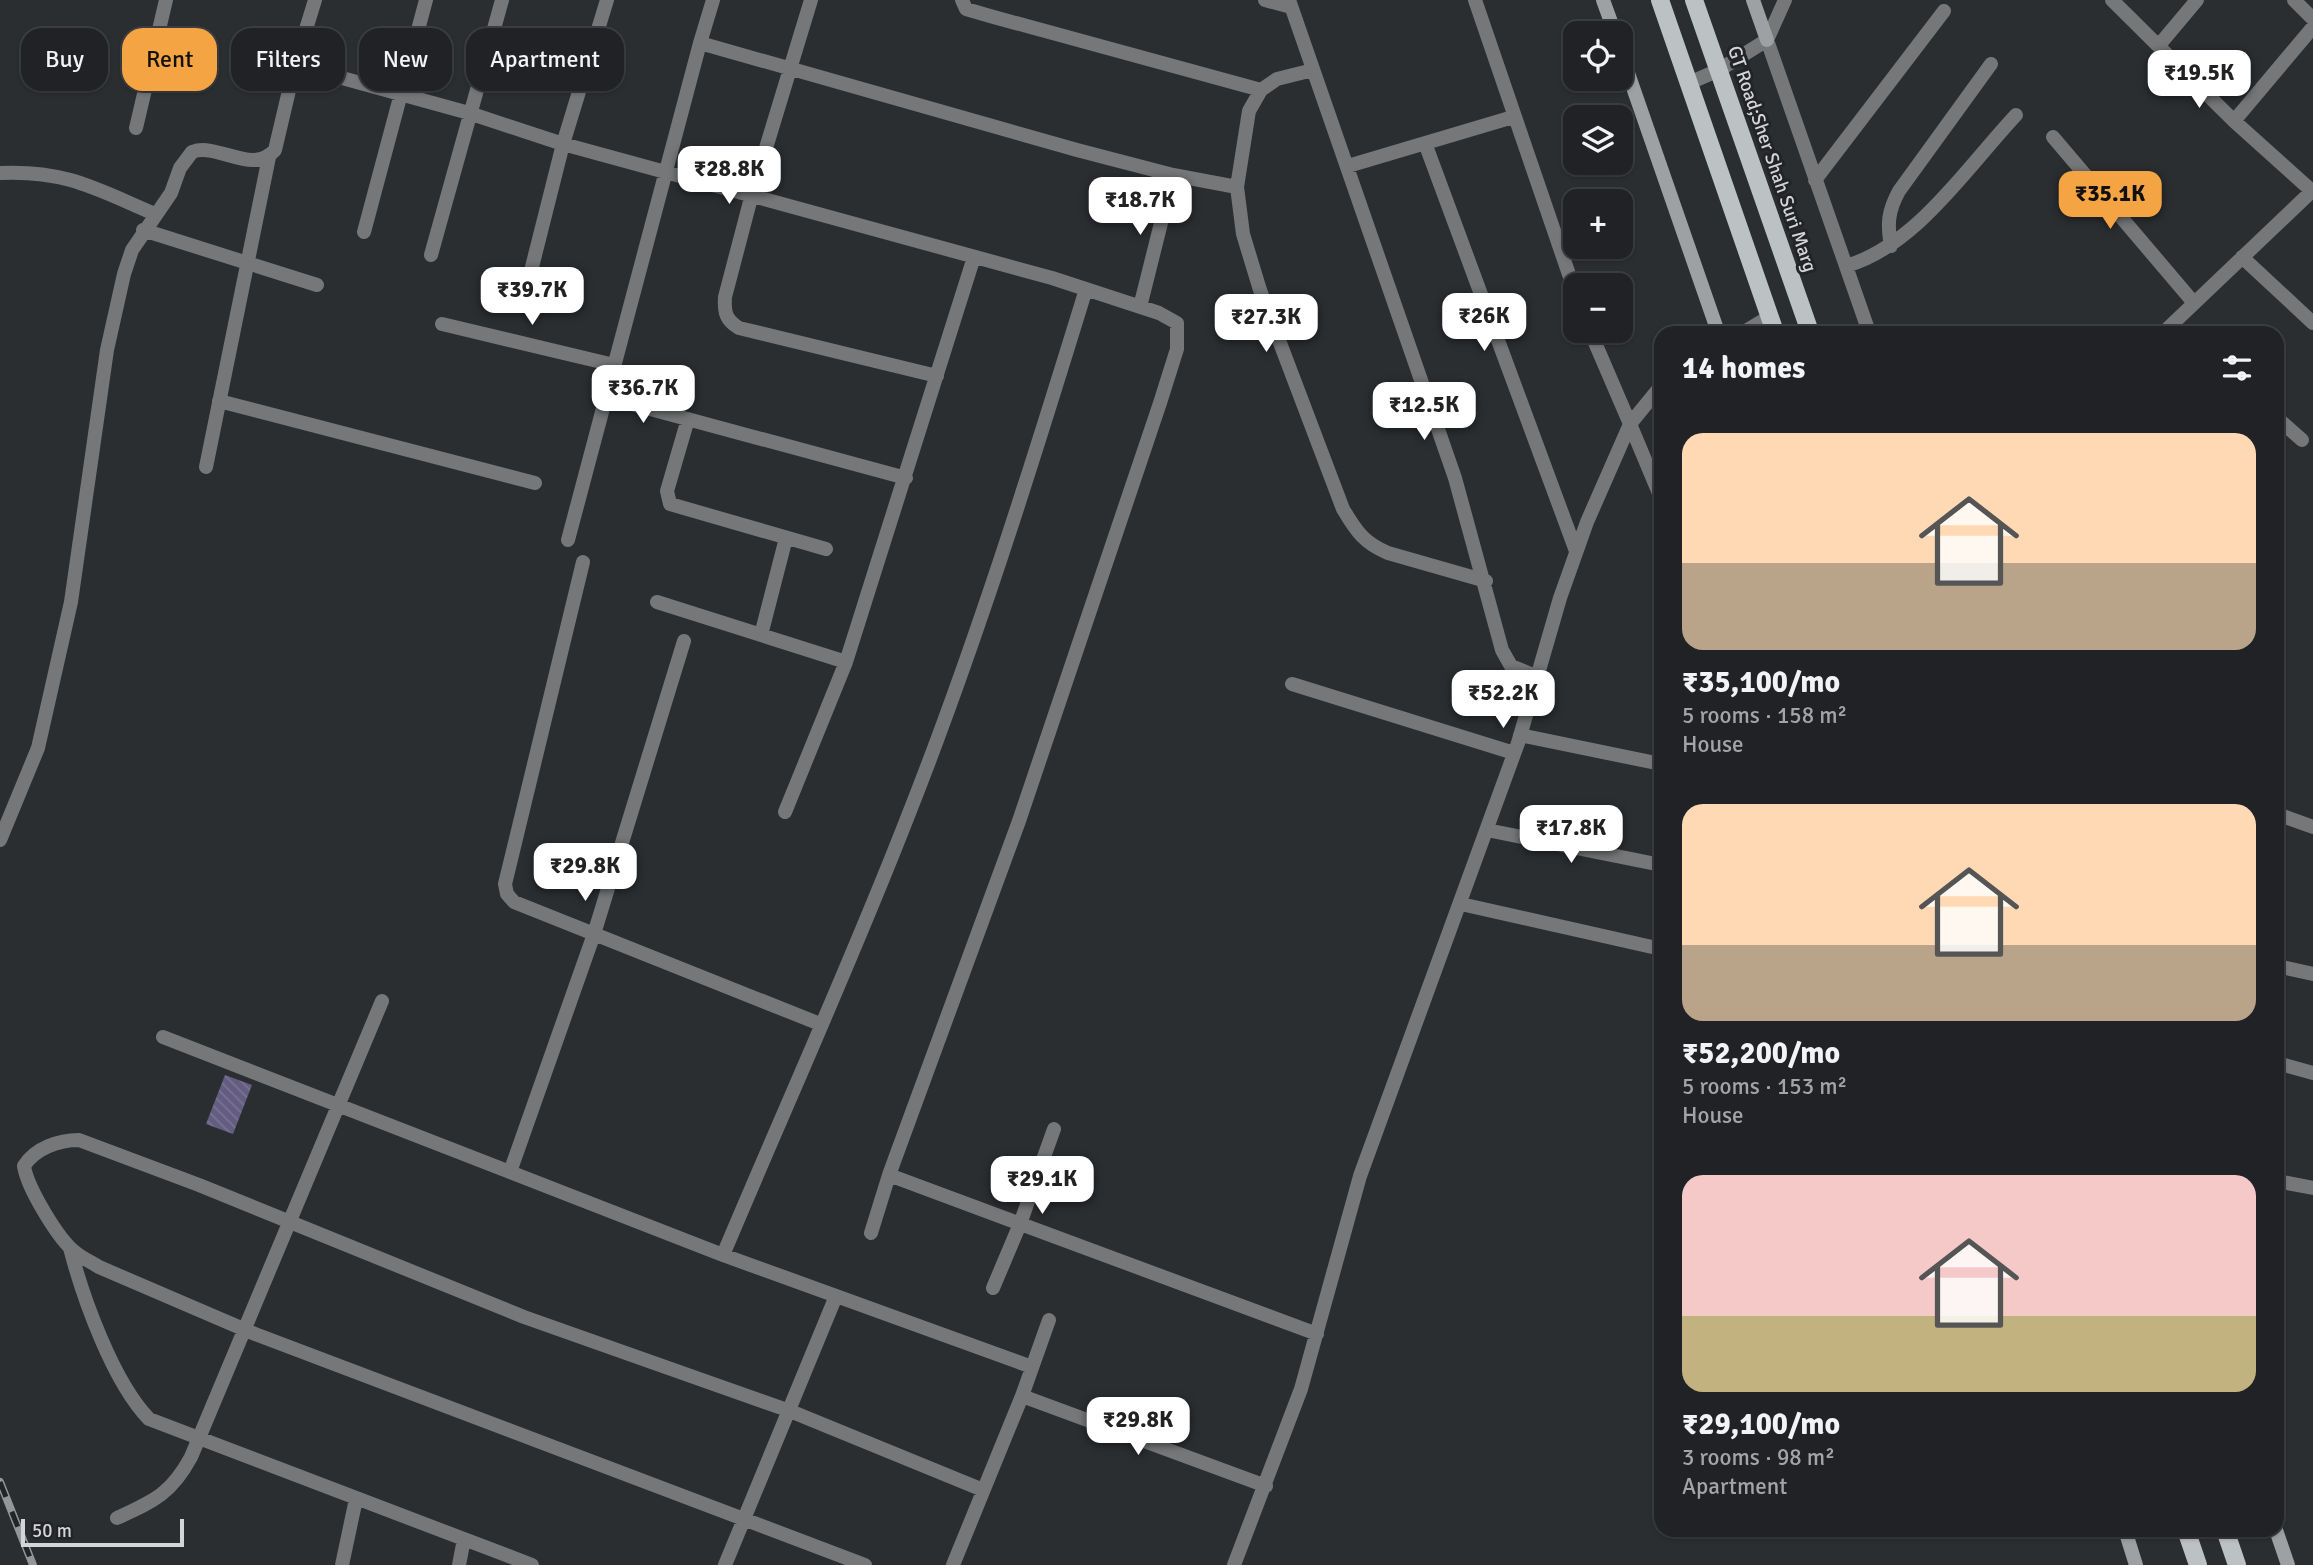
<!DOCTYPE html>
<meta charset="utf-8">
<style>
:root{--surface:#202225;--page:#2d2f32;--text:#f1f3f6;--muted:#a2a4a7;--line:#3d3f42;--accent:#f4a443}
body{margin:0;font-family:Signika,sans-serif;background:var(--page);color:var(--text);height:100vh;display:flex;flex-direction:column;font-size:26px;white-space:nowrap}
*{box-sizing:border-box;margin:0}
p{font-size:23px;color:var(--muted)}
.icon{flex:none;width:38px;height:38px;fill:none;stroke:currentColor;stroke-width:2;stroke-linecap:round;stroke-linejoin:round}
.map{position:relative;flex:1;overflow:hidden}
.drawer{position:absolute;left:1654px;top:326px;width:630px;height:1211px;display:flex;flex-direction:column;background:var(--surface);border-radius:21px;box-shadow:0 2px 5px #0004,0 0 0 2px var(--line)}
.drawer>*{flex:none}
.banner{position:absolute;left:21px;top:28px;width:665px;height:63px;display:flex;gap:14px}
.tools{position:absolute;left:1563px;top:21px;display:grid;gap:14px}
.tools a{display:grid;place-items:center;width:70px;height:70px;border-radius:14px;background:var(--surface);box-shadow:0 2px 5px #0004,0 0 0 2px var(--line);font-size:35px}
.scale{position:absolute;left:21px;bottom:18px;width:163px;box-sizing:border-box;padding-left:7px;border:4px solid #d3d5d7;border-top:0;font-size:19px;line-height:24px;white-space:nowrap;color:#d3d5d7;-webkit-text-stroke:5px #222427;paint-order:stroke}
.price{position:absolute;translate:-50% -60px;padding:0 16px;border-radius:14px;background:#fff;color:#222;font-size:23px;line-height:46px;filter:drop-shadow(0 2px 4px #0008)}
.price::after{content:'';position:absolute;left:50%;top:42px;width:21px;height:16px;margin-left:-10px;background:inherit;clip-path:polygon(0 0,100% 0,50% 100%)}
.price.selected{background:var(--accent);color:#111}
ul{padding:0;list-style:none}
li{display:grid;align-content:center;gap:14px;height:371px;padding:0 28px}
li span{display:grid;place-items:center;height:217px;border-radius:21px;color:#555}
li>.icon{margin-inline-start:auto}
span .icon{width:126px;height:126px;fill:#fffc;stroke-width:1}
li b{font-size:30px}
h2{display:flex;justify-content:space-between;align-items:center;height:84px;padding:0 28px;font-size:30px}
.pill{padding:0 24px;border-radius:21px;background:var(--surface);box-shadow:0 2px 5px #0004,0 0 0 2px var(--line);font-size:24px;line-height:63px}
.pill.selected{background:var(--accent);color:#111}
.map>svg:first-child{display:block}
.building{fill:url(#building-back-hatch)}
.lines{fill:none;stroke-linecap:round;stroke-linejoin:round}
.street{stroke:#757778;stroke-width:14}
.secondary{stroke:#9da1a3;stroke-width:14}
.primary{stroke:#bcc1c3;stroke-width:18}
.rail-casing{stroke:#949799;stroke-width:8}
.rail{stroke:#222427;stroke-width:5;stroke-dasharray:16;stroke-linecap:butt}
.labels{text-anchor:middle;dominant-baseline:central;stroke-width:6;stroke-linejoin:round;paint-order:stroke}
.street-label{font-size:19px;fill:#d3d5d7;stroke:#222427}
</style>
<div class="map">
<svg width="2313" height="1565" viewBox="0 0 2313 1565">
<defs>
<pattern id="building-back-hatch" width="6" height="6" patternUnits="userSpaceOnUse" patternTransform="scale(1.75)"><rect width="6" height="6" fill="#645d81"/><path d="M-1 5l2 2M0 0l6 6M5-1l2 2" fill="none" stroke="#797392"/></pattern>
</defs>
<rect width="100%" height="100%" fill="#2b2e31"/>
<path class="building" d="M225,1075L252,1085L233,1134L206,1124Z"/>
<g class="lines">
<path class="street" d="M811,0L752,194L725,297C724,313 726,320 739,328L937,376
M962,0L966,9L990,16L1261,90
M1265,0L1291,7
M1289,0L1455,478L1502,650L1511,666L1538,677
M1475,0L1575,292
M2112,0L2234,121L2313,192
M2294,0L2313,19
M1767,40L1869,332
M700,43L713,0
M2160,44L2197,0
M295,65L469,113L563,144L1052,278L1159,313L1177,323V349L1160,403L1019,821L889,1175L871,1233
M1313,70L1277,79L1261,90L1249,111L1237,187L1243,234L1260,290L1343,509C1356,531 1364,543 1388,553L1486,581
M1689,83L1719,70L1767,40L1785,0
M2234,121L2313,27
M136,128L166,0
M2053,137L2194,303
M1425,143L1576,551
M1348,166L1513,117
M0,173C66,170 96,189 155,214
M1815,180L1944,11
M143,230L317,285
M364,232L426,0
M1891,246C1887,224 1888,211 1899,191L1991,64
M431,255L502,0
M2242,257L2313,323
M1846,266C1916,246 1967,167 2016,115
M532,267L563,144L607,0
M1140,307L1173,175
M442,324L614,365
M1744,332L1769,317
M2164,332L2313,190
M1661,386L1630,424L1661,498
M606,397L906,478
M219,401L535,483
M2277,418L2302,440
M688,419L667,491L670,504L826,549
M206,467L269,157
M568,540L700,43L1077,150L1173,175L1237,187
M583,562L505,884L507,894L514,902L820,1024
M657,602L846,662
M761,635L786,538
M1292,684L1514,753
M1520,735L1661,764
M785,812L846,662L974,257
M2277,814L2313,827
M1487,830L1661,865
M0,840L38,748L71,602L107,350L124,274L132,250L171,193L180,168L192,152C218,142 252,176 275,150L295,65L315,0
M1461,904L1661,949
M2277,966L2313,974
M163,1037L723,1255L1032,1367
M2277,1063L2313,1073
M510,1172L594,934L684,641
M889,1175L1317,1334
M2277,1181L2313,1188
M70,1248C83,1298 113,1382 149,1419L532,1565
M723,1255C784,1110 849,967 906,821C975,647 1031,468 1086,289
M993,1288L1020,1224L1054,1129
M1022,1396L1266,1486
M117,1518C154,1501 171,1494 191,1457L382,1001
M342,1565L356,1499
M459,1565L464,1539
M725,1565L836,1296
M865,1565L255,1334L99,1267C91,1262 82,1258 75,1252C58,1239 27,1187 24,1166C35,1148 59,1140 79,1140L199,1185L524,1317L790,1411L983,1490
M953,1565L1022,1396L1049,1320
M1234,1565L1301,1389L1360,1176L1518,743L1560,598L1587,522L1630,424L1590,331"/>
<path class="secondary" d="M1603,0L1615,33
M1753,0L1767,40
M1620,50L1718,332
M2125,1530L2136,1565
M2276,1530L2288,1565"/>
<path class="primary" d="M1660,0L1775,332
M1694,0L1810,332
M2186,1530L2198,1565
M2225,1530L2237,1565"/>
<g class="rail-casing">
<path id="rail" d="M0,1482L33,1565"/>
</g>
<use href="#rail" class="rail"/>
</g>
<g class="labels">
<g class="street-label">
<text transform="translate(1772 159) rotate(71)">GT Road;Sher Shah Suri Marg</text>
</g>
</g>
</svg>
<div class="tools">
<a><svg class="icon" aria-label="locate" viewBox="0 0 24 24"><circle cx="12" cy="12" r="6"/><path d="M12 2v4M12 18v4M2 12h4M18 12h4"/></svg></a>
<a><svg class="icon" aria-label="layers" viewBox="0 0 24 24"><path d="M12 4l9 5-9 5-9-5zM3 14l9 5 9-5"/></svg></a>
<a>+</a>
<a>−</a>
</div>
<div class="scale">50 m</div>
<b class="price" style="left:2199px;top:110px">₹19.5K</b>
<b class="price" style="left:729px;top:206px">₹28.8K</b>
<b class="price selected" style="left:2110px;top:231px">₹35.1K</b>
<b class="price" style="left:1140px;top:237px">₹18.7K</b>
<b class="price" style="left:532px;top:327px">₹39.7K</b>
<b class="price" style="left:1484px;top:353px">₹26K</b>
<b class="price" style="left:1266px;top:354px">₹27.3K</b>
<b class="price" style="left:643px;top:425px">₹36.7K</b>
<b class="price" style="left:1424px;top:442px">₹12.5K</b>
<b class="price" style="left:1503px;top:730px">₹52.2K</b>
<b class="price" style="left:1571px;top:865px">₹17.8K</b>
<b class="price" style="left:585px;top:903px">₹29.8K</b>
<b class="price" style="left:1042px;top:1216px">₹29.1K</b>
<b class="price" style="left:1138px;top:1457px">₹29.8K</b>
<div class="banner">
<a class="pill">Buy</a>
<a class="pill selected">Rent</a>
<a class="pill">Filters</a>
<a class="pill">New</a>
<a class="pill">Apartment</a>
</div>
<section class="drawer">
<h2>14 homes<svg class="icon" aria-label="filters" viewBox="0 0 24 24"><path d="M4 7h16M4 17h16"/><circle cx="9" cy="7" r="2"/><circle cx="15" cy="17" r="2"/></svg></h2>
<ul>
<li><span style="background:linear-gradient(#ffd9b3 60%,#b9a48a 0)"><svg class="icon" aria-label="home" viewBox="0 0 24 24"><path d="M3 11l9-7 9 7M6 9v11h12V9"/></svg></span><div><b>₹35,100/mo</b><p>5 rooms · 158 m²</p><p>House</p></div></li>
<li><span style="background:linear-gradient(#ffd9b3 65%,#b9a48a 0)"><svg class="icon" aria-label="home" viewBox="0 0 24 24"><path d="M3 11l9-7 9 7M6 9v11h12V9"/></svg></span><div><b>₹52,200/mo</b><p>5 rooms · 153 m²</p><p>House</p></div></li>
<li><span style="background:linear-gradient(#f6c9c9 65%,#c2b280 0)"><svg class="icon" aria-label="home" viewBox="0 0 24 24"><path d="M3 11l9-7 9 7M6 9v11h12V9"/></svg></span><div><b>₹29,100/mo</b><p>3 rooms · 98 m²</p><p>Apartment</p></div></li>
</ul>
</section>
</div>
